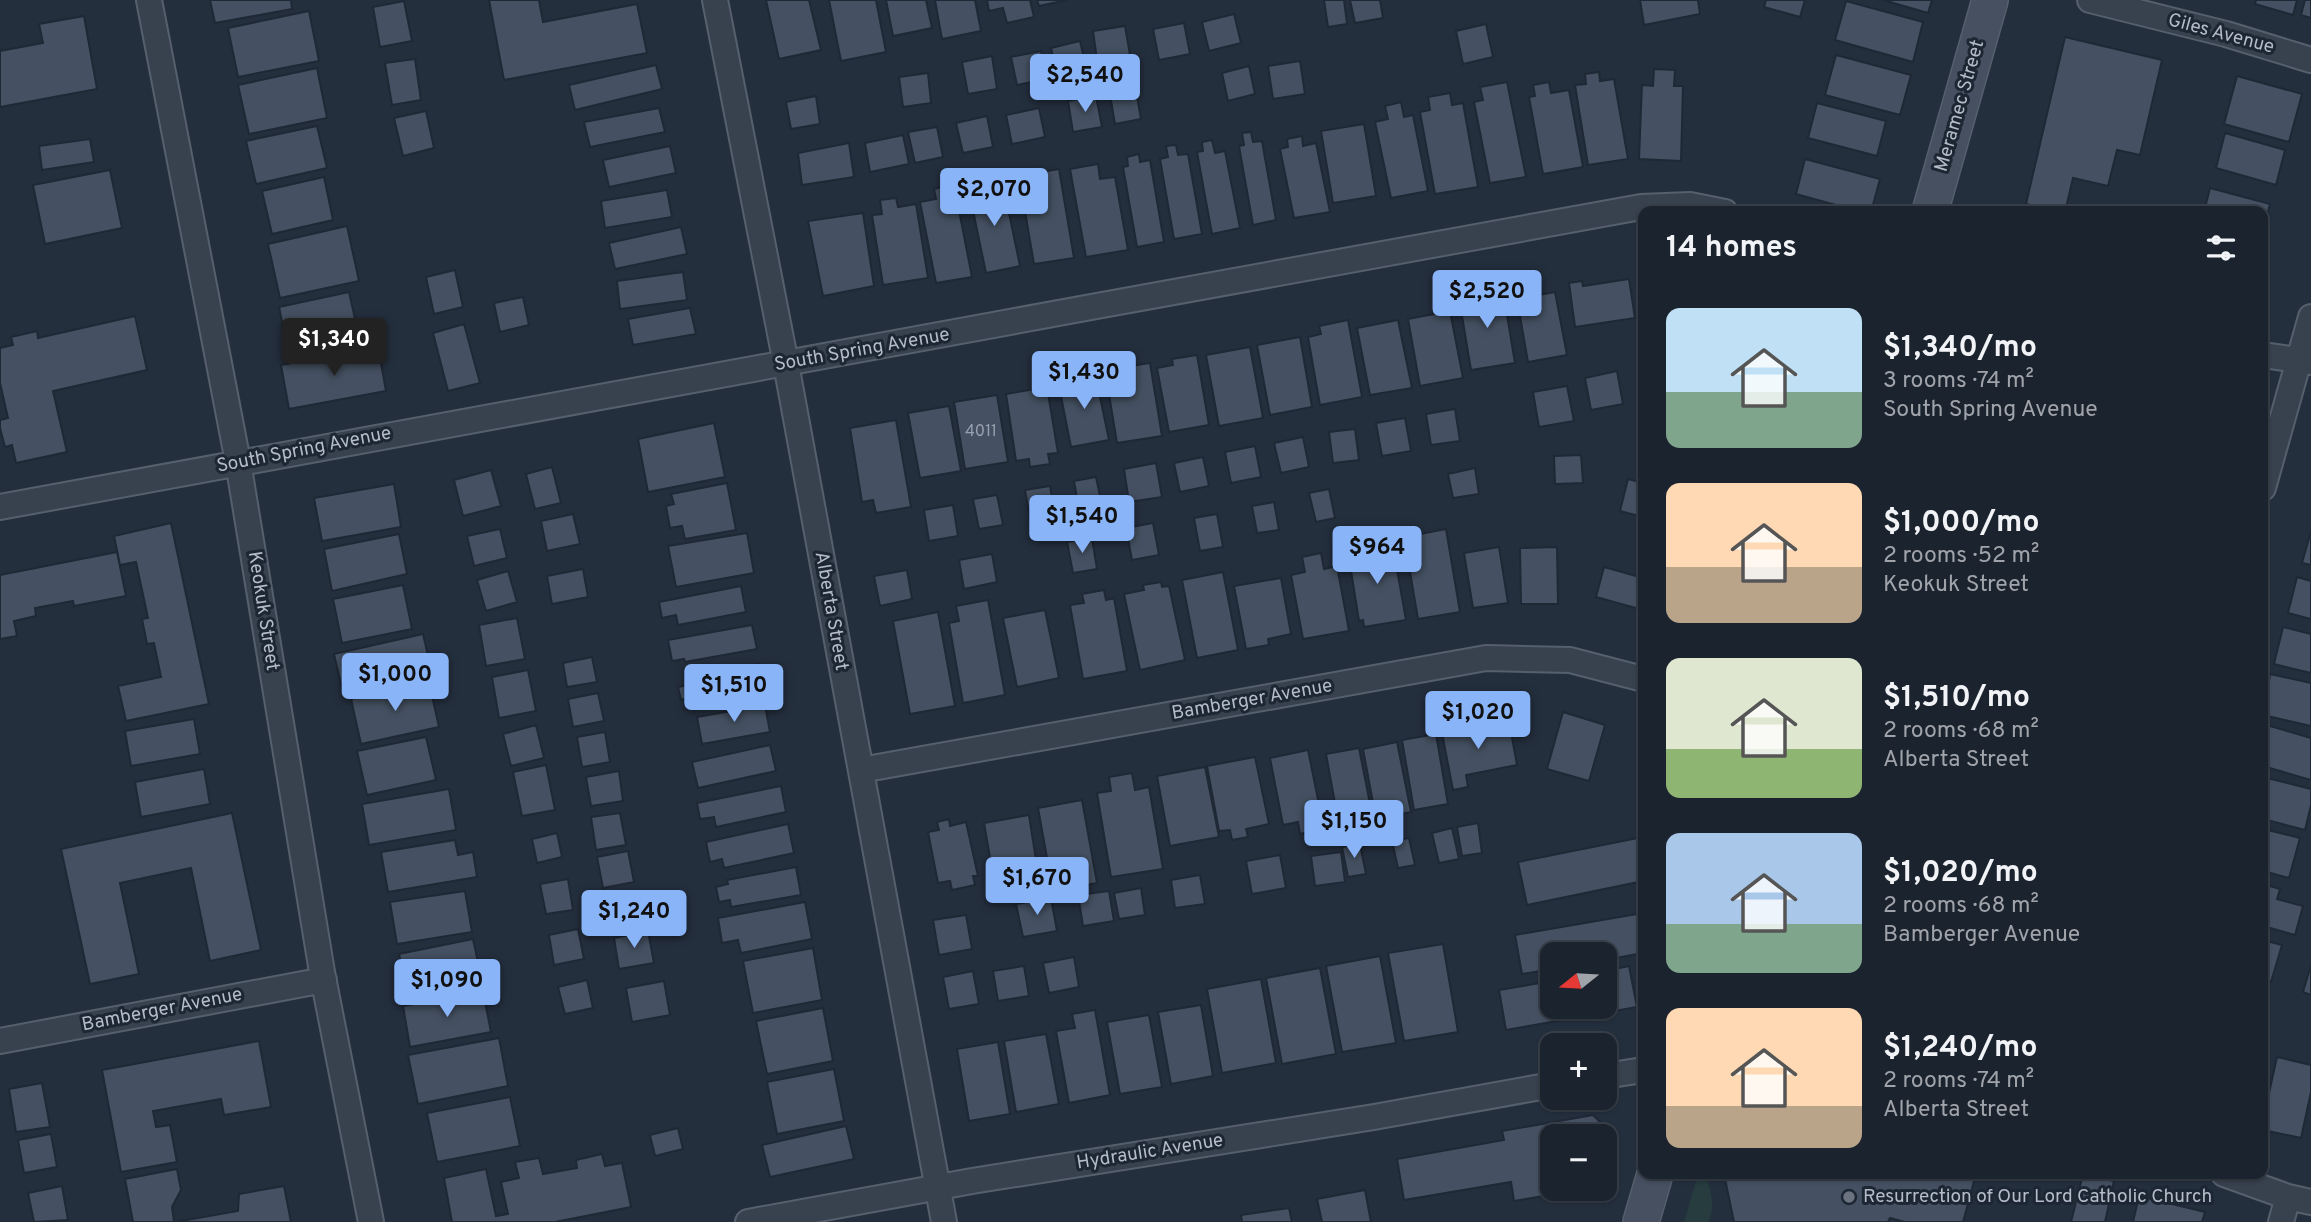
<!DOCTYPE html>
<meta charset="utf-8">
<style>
:root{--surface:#1b232e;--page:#282f3a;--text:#f1f3f6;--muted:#a0a4aa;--line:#39404a;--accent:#8ab4f8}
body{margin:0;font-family:Overpass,sans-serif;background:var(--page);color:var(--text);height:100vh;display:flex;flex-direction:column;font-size:26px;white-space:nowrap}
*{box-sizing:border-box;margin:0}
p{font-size:23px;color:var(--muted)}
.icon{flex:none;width:38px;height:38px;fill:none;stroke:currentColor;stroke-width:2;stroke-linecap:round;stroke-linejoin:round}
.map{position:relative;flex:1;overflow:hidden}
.panel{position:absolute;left:1638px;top:206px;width:630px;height:973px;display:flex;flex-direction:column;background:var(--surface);border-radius:14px;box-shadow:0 2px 5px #0004,0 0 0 2px var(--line)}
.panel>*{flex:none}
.needle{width:46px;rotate:252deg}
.buttons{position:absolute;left:1540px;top:942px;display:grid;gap:14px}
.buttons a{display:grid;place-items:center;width:77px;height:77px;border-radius:14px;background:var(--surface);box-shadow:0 2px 5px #0004,0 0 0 2px var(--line);font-size:35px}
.price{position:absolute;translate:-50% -60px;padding:0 16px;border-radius:7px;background:var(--accent);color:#111;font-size:23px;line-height:46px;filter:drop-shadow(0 2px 4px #0008)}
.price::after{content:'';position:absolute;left:50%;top:42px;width:21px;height:16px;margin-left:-10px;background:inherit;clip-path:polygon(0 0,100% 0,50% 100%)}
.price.current{background:#222;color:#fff}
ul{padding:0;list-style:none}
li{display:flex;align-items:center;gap:21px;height:175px;padding:0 28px}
li span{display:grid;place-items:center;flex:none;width:196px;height:140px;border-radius:14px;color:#555}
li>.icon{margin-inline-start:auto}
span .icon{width:84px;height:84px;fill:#fffc;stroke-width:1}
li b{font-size:30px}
h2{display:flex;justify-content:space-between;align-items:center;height:84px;padding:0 28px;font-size:30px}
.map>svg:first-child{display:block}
.green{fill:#263c3f}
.building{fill:#455162;stroke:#1f2835;stroke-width:2}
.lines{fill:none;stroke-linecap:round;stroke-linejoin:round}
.street-casing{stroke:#565f6c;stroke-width:28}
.secondary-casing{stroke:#565f6c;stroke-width:38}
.street{stroke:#38414e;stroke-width:24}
.secondary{stroke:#465061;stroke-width:35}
.worship-dot{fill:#6b7280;stroke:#1d2633;stroke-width:2.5}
.labels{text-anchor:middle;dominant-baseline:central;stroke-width:6;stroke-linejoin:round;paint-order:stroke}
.number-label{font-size:16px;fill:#98a1af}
.street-label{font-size:19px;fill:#b4bcc9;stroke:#1d2633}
.poi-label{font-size:19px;fill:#b4bcc9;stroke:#1d2633;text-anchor:start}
</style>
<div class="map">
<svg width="2311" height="1222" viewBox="0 0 2311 1222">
<rect width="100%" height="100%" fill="#242f3e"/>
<path class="green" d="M1698,1174H1705C1711,1190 1716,1207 1708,1222H1684Z"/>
<path class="building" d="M210,0H291L292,9L215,23Z
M489,0H539L543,22L637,4L647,53L504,80Z
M766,0H809L821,50L779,59Z
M829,0H876L886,52L841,61Z
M886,0H926L932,28L893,36Z
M935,0H975L981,31L942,39Z
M987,0H1030L1034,17L1007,23L1003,8L989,11Z
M1037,0H1067L1039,6Z
M1324,0H1344L1347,24L1328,27Z
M1350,0H1380L1383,18L1355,23Z
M1640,0H1698L1700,14L1644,25Z
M1766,0H1805L1800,17L1764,7Z
M1883,0H1932L1928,13Z
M2256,0H2297L2293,15L2255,4Z
M2305,0H2311V18L2301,15Z
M404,1L412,41L380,47L373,7Z
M1846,1L1923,22L1913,62L1835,40Z
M309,11L319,61L238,77L228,28Z
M1234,14L1241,43L1209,51L1202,22Z
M84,16L97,89L0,107V51L43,43L39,24Z
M1184,23L1190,54L1159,60L1153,29Z
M1486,24L1493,57L1463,64L1456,31Z
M1125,26L1131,61L1098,67L1093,31Z
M2065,37L2162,60L2140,155L2117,150L2108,186L2073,178L2065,212H2061L2026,204Z
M1080,41L1087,71L1058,78L1051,48Z
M1041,51L1047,79L1017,85L1011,57Z
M1836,55L1911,75L1900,115L1825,95Z
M992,56L997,89L968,94L962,62Z
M415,59L421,100L392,105L385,63Z
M1300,61L1305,94L1273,99L1268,66Z
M656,65L662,89L575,110L569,85Z
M1249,66L1255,94L1228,101L1222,73Z
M317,68L327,118L249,134L238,85Z
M1654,69L1675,70L1674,86H1683L1681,161L1639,159L1642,85L1653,86Z
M1599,72L1600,81L1614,79L1628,159L1588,165L1575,85L1586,84L1585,74Z
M928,73L931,103L903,107L899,77Z
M2237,76L2302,94L2289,142L2224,124Z
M1507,82L1526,177L1490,183L1474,102L1483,100L1480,87Z
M1549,82L1551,93L1569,90L1583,167L1543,174L1529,97L1535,96L1533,85Z
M1136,91L1141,119L1115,124L1110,95Z
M1450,93L1452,105L1463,103L1478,187L1435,194L1420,112L1430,110L1428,97Z
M816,96L820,124L791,129L786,102Z
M1096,96L1102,127L1073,132L1068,101Z
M1401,102L1404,117L1413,115L1428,191L1391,198L1375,122L1388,119L1385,106Z
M1817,103L1886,121L1877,156L1808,138Z
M659,108L665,132L590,147L584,122Z
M1039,108L1045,137L1012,144L1006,115Z
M426,111L434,148L403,156L394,118Z
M987,116L993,147L963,153L956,123Z
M1364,124L1376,196L1333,203L1321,131Z
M317,126L327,168L256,184L246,141Z
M937,127L943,157L915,163L908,132Z
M1251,132L1253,142L1262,141L1276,220L1253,225L1239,146L1244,145L1242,133Z
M2225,133L2285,150L2276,185L2216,168Z
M903,135L909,164L870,172L865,143Z
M1302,136L1303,146L1316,143L1330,212L1294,218L1280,149L1288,147L1287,139Z
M90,139L94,162L42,170L39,146Z
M1212,140L1215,153L1225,151L1240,228L1212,234L1197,152L1203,151L1202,142Z
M849,143L854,177L802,185L798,153Z
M1176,145L1178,155L1188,154L1202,234L1174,239L1160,159L1168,157L1166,146Z
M670,146L676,173L609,187L603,160Z
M1139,154L1140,162L1150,160L1164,242L1137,247L1123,167L1128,166L1127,157Z
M1805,159L1880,179L1871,212H1861L1796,194Z
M1098,164L1100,179L1115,177L1128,250L1086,257L1070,169Z
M1059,169L1074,258L1034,264L1019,176Z
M110,170L122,228L45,244L33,185Z
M324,177L333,220L272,234L262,191Z
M995,179L997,191L1004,189L1020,266L986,273L969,191L985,187V181Z
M946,186L948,196L956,195L972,277L936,283L920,202L936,199L934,189Z
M2210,188L2270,204L2263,232V212H2204Z
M667,190L672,217L605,228L601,201Z
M896,198L898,207L916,204L928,278L883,285L872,215L882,214L880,200Z
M863,213L874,286L823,296L808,221Z
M347,226L359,281L280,298L268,244Z
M681,227L687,254L615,269L609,243Z
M455,270L463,307L434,314L426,277Z
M683,272L687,300L620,309L617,281Z
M1629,279L1635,318L1575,327L1569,283L1582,281L1583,286Z
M1503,291L1515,363L1471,370L1459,298Z
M349,292L358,332L287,346L279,307Z
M1555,292L1567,355L1528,362L1517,299Z
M523,297L529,325L500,332L494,303Z
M690,308L696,334L633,345L628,319Z
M1450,311L1463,378L1420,386L1408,319Z
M135,316L147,370L53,391L67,452L16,463L12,445L5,447L0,428V420L8,418L0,383V348L13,345L11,337L37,331L38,338Z
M1348,320L1362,397L1320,405L1308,337L1321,334L1319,326Z
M1398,320L1412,388L1370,395L1357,328Z
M464,324L480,383L448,391L433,333Z
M1300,337L1312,407L1270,415L1257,345Z
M378,347L386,391L289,409L281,365Z
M1250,347L1263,418L1219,426L1206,355Z
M1197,355L1209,425L1169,432L1157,368L1173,365L1172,359Z
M1150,363L1162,436L1117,443L1106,376L1125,373L1124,367Z
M1617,371L1623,404L1591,410L1585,378Z
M1095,373L1109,440L1071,447L1059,386L1074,383L1073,378Z
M1567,386L1574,421L1539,427L1533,392Z
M1047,387L1058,453L1048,454L1050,464L1030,467L1029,459L1016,461L1006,394Z
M997,395L1008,462L965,469L954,402Z
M949,406L961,471L920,478L908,413Z
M1455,409L1460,441L1431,445L1426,414Z
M1405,418L1411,451L1382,456L1376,423Z
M896,420L911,507L876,513L873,500L862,502L850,428Z
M714,423L725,477L648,492L638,439Z
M1355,429L1359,460L1333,463L1329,432Z
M1303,437L1309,467L1281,473L1274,443Z
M1255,446L1261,477L1231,483L1225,452Z
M1581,455L1583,483L1555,484L1554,456Z
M1203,457L1209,486L1180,492L1174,463Z
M1156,463L1162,497L1129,502L1124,469Z
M552,467L561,503L535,509L526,474Z
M1475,468L1479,494L1453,498L1448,474Z
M491,470L501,506L463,516L454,480Z
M1096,477L1102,506L1079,510L1074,481Z
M1628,479L1643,483V517L1620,511Z
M727,483L736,530L685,539L682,526L670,528L666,506L674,504L671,494Z
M394,484L401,527L322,541L314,498Z
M1050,486L1055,515L1030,519L1025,490Z
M1329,489L1335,518L1316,522L1309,493Z
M997,495L1003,525L979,529L973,499Z
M1274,502L1279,530L1257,533L1252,506Z
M953,505L958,536L929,541L924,510Z
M573,514L580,544L547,551L541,521Z
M1217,514L1223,547L1200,551L1194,518Z
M171,523L209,704L126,721L118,686L161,677L154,643L147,644L142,619L148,618L136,562L120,565L114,536Z
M1153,523L1159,555L1132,560L1126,528Z
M500,529L507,558L474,566L467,536Z
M1446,529L1460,612L1418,619L1404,537Z
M2311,531V565L2302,563Z
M747,533L754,573L676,587L668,546Z
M399,534L407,574L332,591L324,549Z
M1092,538L1097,569L1073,573L1067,542Z
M1382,542L1383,548L1393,547L1406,620L1364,627L1363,620L1359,621L1349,558L1361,556L1360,546Z
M1499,547L1508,603L1473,608L1464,553Z
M1557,547L1558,604H1521L1520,548Z
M117,552L126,596L74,606L73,601L35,608L36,616L14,621L17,636L0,639V575Z
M1321,553L1324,569L1337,566L1349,631L1303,639L1291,575L1305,572L1302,557Z
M992,554L997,582L964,589L959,560Z
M1604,567L1643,578V610L1596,597Z
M583,569L588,597L552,604L547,576Z
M907,570L912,599L880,606L874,576Z
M508,571L517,602L486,611L477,580Z
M1223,572L1238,650L1197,658L1182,580Z
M2297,577L2311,581V619L2288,613Z
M1281,578L1291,634L1268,639L1269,645L1246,649L1234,586Z
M1161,582L1162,587L1169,586L1185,660L1140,670L1124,594L1144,590L1143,585Z
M403,585L412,629L342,643L333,599Z
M741,586L746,612L678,625L676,615L662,618L659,602Z
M1104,590L1106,600L1114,598L1127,671L1083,679L1070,605L1084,603L1082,594Z
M988,600L1005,695L963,703L949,623L959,621L956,606Z
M1045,610L1059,678L1017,687L1003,618Z
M938,612L955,706L910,714L893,621Z
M517,618L525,659L486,666L479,625Z
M752,625L757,649L685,662L684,659L672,661L668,640Z
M2283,627L2311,634V673L2274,664Z
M423,634L432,673L343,693L334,654Z
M592,657L597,682L567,687L563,663Z
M760,664L766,690L696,704L694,697L681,700L678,687L689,685L688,679Z
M528,670L536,711L499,718L492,677Z
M2270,674L2311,683V726L2263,715Z
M429,682L439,727L361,744L351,699Z
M598,693L604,721L573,727L568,699Z
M765,705L770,732L702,744L697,717Z
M1563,712L1605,725L1589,781L1547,769Z
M194,719L200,754L131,766L125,731Z
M1509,721L1517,765L1466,775L1468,787L1453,790L1442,733Z
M2263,724L2311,738V780L2263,766Z
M536,725L544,758L511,766L503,734Z
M605,732L610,762L582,767L577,737Z
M1436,734L1448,804L1414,810L1402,740Z
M426,737L436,780L367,795L357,751Z
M1397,742L1411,812L1376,819L1363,749Z
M770,745L776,771L698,788L692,762Z
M1359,748L1373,819L1339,825L1326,754Z
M1308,750L1322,819L1311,821L1312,831L1300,834L1298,822L1283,825L1270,758Z
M1255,757L1269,824L1246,829L1248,837L1232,840L1230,830L1219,831L1207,766Z
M546,765L555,810L522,816L513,772Z
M1205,767L1219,837L1170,846L1157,776Z
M204,769L210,804L141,817L135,782Z
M619,771L623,801L591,806L586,777Z
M1132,773L1135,790L1149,787L1163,869L1111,877L1097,793L1111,791L1109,777Z
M2263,777L2311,789V805L2305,830L2263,819Z
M781,786L786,812L716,827L714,817L700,819L697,803Z
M449,789L456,830L369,845L362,804Z
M1082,800L1097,883L1053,891L1038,808Z
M232,813L261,950L210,961L191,868L120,883L139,974L90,984L61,849Z
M620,813L626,845L596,850L591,817Z
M1029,815L1038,873L994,881L984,823Z
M949,819L950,826L966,822L978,876H973L975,885L952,890L950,881L938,883L928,832L939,830L937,822Z
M1478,823L1482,853L1462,856L1457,827Z
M788,824L794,853L724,868L722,859L710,862L706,842Z
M1452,828L1459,859L1439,863L1432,833Z
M2263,829L2300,838L2289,878L2263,871Z
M557,833L562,857L537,863L532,839Z
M1643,837V881L1527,905L1518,862Z
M1409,838L1415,865L1398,868L1392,841Z
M455,840L458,855L473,852L477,877L388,892L381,852Z
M1360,844L1366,874L1348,877L1342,847Z
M628,851L634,882L603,888L597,857Z
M1341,852L1345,882L1315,886L1311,856Z
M1280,855L1286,888L1252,894L1246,861Z
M796,867L801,895L731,907L730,900L719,902L716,887L728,884L727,880Z
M1200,875L1205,904L1175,908L1171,880Z
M568,879L573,910L546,914L540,884Z
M2263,884L2280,889L2277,899L2303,906L2295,935L2263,926Z
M1141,888L1145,915L1119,919L1114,893Z
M465,891L472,932L397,944L390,902Z
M1109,891L1114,921L1083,926L1078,895Z
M635,893L640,923L611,928L606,898Z
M1051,898L1057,931L1023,937L1016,904Z
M805,902L812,939L741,953L738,940L722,943L718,918Z
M1643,913V953L1605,960V954H1552V969L1522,974L1515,935Z
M966,915L972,949L939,955L933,920Z
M578,929L584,959L554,965L549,935Z
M648,931L654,963L619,969L614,938Z
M473,939L482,981L408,996L399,954Z
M2263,940L2282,945L2271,982L2263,979Z
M1443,944L1458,1032L1404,1041L1388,953Z
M813,948L822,1000L753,1013L743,961Z
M1380,956L1396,1043L1342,1052L1326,966Z
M1074,957L1079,987L1049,993L1043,963Z
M2311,965V995L2303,992Z
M1024,966L1029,996L998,1001L993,971Z
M1629,966L1637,1007L1506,1030L1499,990L1552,981V1006H1605V971Z
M1320,968L1336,1054L1282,1064L1266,978Z
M973,971L979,1004L949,1009L943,977Z
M1261,979L1276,1063L1222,1073L1207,989Z
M587,980L593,1008L565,1014L558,987Z
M664,981L670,1015L632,1022L626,988Z
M483,991L491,1032L410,1047L403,1006Z
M1201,1005L1213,1076L1171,1084L1158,1012Z
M823,1008L833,1061L767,1074L756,1021Z
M1095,1010L1110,1095L1069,1103L1056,1031L1075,1028L1072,1014Z
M1149,1015L1162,1087L1120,1094L1107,1022Z
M1046,1034L1059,1104L1016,1112L1004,1041Z
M499,1038L508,1086L418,1104L408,1055Z
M259,1041L271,1107L224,1115L221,1099L153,1111L156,1127L170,1125L177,1162L121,1172L102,1070Z
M998,1042L1010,1114L969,1121L957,1049Z
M2277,1057L2311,1065V1092L2301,1138L2263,1130V1120Z
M834,1069L844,1121L777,1134L767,1082Z
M42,1083L50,1127L16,1132L9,1089Z
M510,1097L520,1146L437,1162L427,1113Z
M1593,1115L1600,1122L1597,1136H1552V1188L1585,1189L1514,1201L1511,1182L1404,1200L1397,1159L1504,1140L1502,1131Z
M846,1126L854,1159L770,1177L762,1145Z
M678,1128L683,1149L655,1156L650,1135Z
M51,1134L57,1167L24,1173L18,1140Z
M602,1154L605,1166L622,1163L631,1207L555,1222H452L444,1178L486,1169L496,1216L508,1214L501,1182L519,1178L515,1162L539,1158L543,1174L577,1168L576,1160Z
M177,1169L181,1190L172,1207L174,1222H133L125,1179Z
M1724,1174H1905L1916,1177L1917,1174H1976L1963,1222H1905L1890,1218L1888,1222H1734Z
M2083,1174L2114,1181L2105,1222H2071Z
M62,1186L68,1220L34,1222L28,1193Z
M284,1186L291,1222H175L238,1211L239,1194Z
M1365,1190L1371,1222H1322L1317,1199Z
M2139,1196L2205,1212L2202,1222H2133Z
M1289,1208L1292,1222H1242L1241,1215Z"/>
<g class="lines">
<g class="street-casing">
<path id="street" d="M149,0L238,462L322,972L371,1222
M715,0L786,364L944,1222
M2090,0L2226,34L2311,60
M2263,355L2311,362
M2263,488L2311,317
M0,507C547,405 1094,307 1641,207L1690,205L1725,212
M861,770L1486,658L1570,660L1643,679
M0,1041L324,980
M1605,1076L1643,1070
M2224,1174L2288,1197L2311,1202
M748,1222L972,1181L1374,1117L1552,1085
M2281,1222L2288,1197"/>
</g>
<g class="secondary-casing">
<path id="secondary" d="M1930,212L1990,0
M1641,1222L1655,1174"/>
</g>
<use href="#street" class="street"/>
<use href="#secondary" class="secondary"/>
</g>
<circle class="worship-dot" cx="1849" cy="1197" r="7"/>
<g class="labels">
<g class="number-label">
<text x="981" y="432">4011</text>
</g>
<g class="street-label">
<text transform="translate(2221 34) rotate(15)">Giles Avenue</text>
<text transform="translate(1960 106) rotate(-74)">Meramec Street</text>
<text transform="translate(862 350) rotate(-10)">South Spring Avenue</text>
<text transform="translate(304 450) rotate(-11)">South Spring Avenue</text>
<text transform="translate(263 611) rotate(81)">Keokuk Street</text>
<text transform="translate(831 611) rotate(80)">Alberta Street</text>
<text transform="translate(1252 700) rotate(-10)">Bamberger Avenue</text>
<text transform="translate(162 1010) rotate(-11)">Bamberger Avenue</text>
<text transform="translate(1150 1152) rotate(-9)">Hydraulic Avenue</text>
</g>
<g class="poi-label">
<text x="1863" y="1197">Resurrection of Our Lord Catholic Church</text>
</g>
</g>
</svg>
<div class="buttons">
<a><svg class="needle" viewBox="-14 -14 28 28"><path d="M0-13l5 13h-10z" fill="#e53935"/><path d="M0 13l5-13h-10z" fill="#a0a4aa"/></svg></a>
<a>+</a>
<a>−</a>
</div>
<b class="price" style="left:1085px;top:114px">$2,540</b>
<b class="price" style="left:994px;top:228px">$2,070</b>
<b class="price" style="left:1487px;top:330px">$2,520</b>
<b class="price current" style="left:334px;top:378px">$1,340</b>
<b class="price" style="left:1084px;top:411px">$1,430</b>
<b class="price" style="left:1082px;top:555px">$1,540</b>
<b class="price" style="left:1377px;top:586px">$964</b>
<b class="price" style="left:395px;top:713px">$1,000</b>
<b class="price" style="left:734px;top:724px">$1,510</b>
<b class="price" style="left:1478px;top:751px">$1,020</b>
<b class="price" style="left:1354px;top:860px">$1,150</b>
<b class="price" style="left:1037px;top:917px">$1,670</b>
<b class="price" style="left:634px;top:950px">$1,240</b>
<b class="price" style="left:447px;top:1019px">$1,090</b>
<section class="panel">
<h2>14 homes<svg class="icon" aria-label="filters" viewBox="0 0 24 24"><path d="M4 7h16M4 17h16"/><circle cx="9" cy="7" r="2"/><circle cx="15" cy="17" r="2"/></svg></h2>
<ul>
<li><span style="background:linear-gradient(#bfe0f5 60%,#7fa58c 0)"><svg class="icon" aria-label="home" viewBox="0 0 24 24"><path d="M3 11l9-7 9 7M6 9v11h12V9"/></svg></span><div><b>$1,340/mo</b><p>3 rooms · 74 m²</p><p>South Spring Avenue</p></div></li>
<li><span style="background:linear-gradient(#ffd9b3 60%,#b9a48a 0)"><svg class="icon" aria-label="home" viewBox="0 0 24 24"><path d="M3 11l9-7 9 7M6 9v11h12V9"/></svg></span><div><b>$1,000/mo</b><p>2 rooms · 52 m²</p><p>Keokuk Street</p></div></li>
<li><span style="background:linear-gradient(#dfe7d0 65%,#8fb573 0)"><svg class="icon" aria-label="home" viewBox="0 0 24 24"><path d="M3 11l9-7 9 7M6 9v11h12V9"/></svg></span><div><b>$1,510/mo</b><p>2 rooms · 68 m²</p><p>Alberta Street</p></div></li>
<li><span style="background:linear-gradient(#a9c7e8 65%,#7fa58c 0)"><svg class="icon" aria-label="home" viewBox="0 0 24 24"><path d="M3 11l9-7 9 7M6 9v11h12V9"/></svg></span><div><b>$1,020/mo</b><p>2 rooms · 68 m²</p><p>Bamberger Avenue</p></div></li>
<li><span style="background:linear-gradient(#ffd9b3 70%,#b9a48a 0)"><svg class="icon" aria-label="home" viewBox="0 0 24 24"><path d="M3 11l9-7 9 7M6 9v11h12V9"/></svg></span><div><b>$1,240/mo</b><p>2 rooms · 74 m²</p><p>Alberta Street</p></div></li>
</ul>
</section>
</div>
